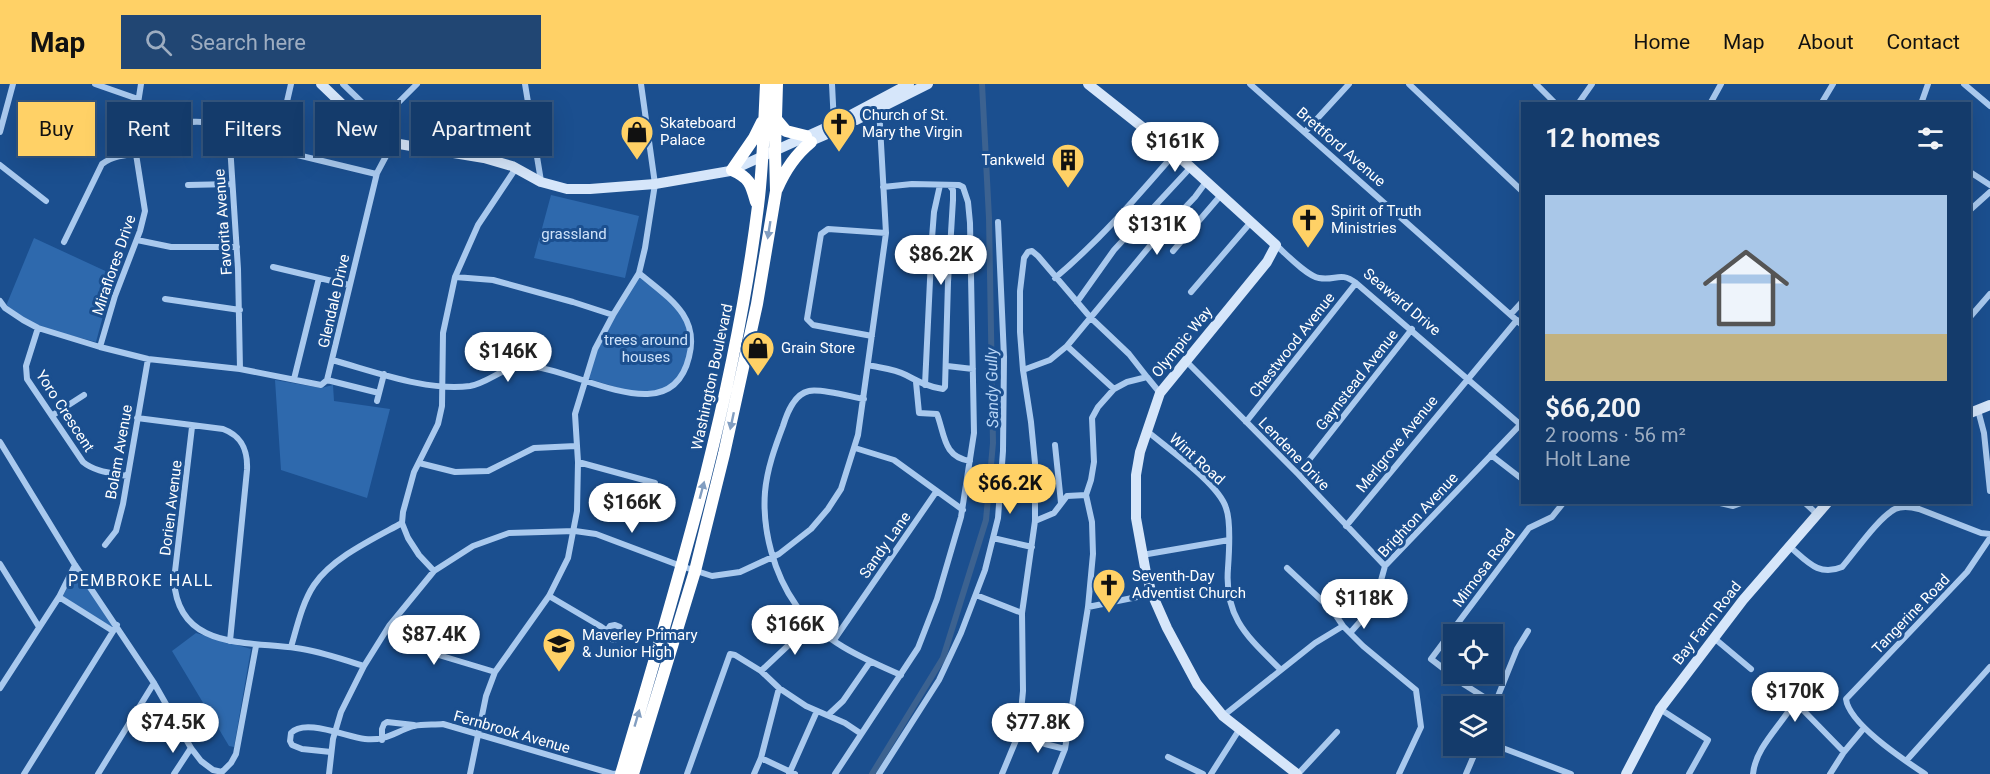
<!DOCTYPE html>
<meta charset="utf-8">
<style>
:root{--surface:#143b6b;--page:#214673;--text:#f1f3f6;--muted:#9dadc1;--line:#33557e;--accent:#ffd166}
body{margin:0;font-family:Roboto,sans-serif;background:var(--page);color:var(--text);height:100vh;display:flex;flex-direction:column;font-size:22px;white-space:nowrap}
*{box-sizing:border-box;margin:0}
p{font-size:20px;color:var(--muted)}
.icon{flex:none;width:33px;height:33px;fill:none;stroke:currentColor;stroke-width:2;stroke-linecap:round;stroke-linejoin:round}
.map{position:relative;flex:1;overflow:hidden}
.drawer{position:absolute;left:1521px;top:18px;width:450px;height:402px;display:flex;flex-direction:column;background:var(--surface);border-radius:0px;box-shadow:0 6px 24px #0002,0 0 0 2px var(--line)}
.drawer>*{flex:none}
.hud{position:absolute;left:18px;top:18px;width:570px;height:54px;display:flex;gap:12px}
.tools{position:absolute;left:1443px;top:540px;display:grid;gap:12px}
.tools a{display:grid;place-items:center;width:60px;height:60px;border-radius:0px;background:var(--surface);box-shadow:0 6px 24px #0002,0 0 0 2px var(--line);font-size:30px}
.price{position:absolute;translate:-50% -51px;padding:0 14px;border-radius:21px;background:#fff;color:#222;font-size:20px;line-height:39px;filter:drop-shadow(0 2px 3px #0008)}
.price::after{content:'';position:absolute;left:50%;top:36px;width:18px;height:14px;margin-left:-9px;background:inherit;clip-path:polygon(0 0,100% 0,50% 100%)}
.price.on{background:var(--accent);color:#111}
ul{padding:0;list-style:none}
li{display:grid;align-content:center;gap:12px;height:318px;padding:0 24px}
li span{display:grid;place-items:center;height:186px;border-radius:0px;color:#555}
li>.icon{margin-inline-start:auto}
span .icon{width:108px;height:108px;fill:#fffc;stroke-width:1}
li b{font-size:26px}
h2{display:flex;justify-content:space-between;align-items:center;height:72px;padding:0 24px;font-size:26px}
.tag{padding:0 21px;border-radius:0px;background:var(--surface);box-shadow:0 6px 24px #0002,0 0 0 2px var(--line);font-size:21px;line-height:54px}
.tag.on{background:var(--accent);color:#111}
header{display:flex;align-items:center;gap:36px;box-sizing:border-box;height:84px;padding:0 30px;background:var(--accent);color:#111}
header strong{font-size:28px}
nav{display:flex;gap:33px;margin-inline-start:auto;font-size:21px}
.search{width:420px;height:54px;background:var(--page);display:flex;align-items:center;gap:15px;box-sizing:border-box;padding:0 21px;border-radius:0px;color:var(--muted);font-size:22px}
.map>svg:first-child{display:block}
.green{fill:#2e69ad}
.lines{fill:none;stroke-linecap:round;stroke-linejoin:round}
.canal{stroke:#3c6290;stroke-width:6}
.street{stroke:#a9c9ee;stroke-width:6}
.secondary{stroke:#d6e6fa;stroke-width:10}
.highway{stroke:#fff;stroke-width:12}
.oneway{fill:#829ec1}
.labels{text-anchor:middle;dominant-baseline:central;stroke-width:6;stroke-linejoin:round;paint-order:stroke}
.poi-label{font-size:15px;fill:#fff;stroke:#1b4f8f;text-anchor:start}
.street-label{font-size:15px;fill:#fff;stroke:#1b4f8f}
.park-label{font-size:15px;fill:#cfe3fa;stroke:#1b4f8f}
.water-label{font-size:16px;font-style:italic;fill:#b5d3f5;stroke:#1b4f8f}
.neighbourhood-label{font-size:16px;letter-spacing:1.5px;fill:#fff;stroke:#1b4f8f}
</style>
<header>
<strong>Map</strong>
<div class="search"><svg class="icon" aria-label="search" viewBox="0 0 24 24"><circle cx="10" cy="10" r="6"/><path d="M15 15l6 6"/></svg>Search here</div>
<nav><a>Home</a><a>Map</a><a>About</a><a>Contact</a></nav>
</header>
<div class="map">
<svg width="1990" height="690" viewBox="0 0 1990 690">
<rect width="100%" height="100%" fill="#1b4f8f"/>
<path class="green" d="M551,111L639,132L625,194L534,174Z
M34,154L114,191L96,258L39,243L6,222Z
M639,189L680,225L691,244L686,285L674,303L660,309L642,311L586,294L595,265Z
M275,296L321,304L333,301L334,317L390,325L367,414L281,386Z
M75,487L116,543L111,545L63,512Z
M196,549L251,565L234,663L229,662L172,567Z"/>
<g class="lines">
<path class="canal" d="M872,690L943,574L986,436L993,359L989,134L982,0"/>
<path class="street" d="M95,0L138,15
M343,0L373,29L380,33L386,31L417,0
M525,0L541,97
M832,0L834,40
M1250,0L1522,241
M1409,0L1522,107
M1536,0L1556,20
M1964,0L1990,22
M1578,20L1592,0
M1710,20L1721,0
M1821,20L1833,0
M1921,20L1928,0
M283,35L291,0
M133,44C145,43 156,43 167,41C196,37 215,31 230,61L238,185L240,285
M0,48L13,0
M1305,48L1349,0
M285,68L376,90
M0,81L46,117
M1970,88L1990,101
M188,101L232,100
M1970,126L1990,108
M137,156L171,163H237
M64,158L102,80C113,72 124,71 137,70
M1276,161C1286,170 1307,192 1319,194C1336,197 1340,187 1356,199L1522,342
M1173,167L1221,111
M273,183L349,201
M455,193L493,196L573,218L613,231
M1055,194C1100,156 1136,114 1175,69
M1191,208L1251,138
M165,215L240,226
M0,217L5,224L23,236L38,244L100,263L148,275L240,285L321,301L327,296L377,89L393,59
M1077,218L1114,166L1191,83
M1511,230L1522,218
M1970,233L1990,210
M38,244L26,282L27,295L83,378C95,388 113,389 127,392
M872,252L813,241L807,235L821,150L828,145L886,149
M1067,262L1159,151L1195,113L1206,98
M100,263L115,212L140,147L145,127L133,51L141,0
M332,276C373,287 428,308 470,302C488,299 503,283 521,282C573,280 670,352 689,273C700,231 667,213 639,189
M1186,277L1298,390L1385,482
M868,281C881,284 895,285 906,291C919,298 929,303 943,305L945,303L948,198L953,116V106L950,102
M947,282L973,285
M1023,286L1050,276L1067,262L1114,305
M294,295L319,194
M327,296L379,309
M916,298L919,329L937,330C945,351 943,373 970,377
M925,301L932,154L934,128L940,101
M864,315C852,313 820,304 809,307C794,310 787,329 783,342C775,363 767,385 765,408C762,446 774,490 796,521C820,556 864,575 901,591
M377,317L384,290
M1978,326L1984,349L1990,407
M53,331L84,311
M137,334L223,345C242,352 248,366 247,386L230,557
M1246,338L1356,199
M192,343L174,496C178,566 246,557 296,564C320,567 341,575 364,582
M1147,347C1167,364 1219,400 1226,424C1231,437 1229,470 1228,484C1224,534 1248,553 1281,586
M0,358L75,481L154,599L191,664L201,677L213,686L222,688L231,679L236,670L256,562
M1055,361L1061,419
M855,364L894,376L963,426
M1491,371L1522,395
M578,378L655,399
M419,379L455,388L488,387L534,364L576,362
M1298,390L1412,245
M1716,418L1733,422L1744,418
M1804,418L1817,430
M1035,437L1054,429L1067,412L1086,411
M1346,442L1517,236
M993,454L1032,463
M105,461L116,447L123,420L148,275
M1789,462C1807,477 1818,493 1842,483C1855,468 1878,434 1895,425C1902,422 1911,423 1919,425L1981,449L1990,450
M1142,471L1229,456
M0,480L39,543
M1287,484L1333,527L1343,542
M434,487L419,471L408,454L402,439L403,428L414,388L438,340L442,322L443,249L455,193L478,141L516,84
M976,511L1022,529
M549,512L600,542L607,547L609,554L614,556L619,554L622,548L620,543L615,541L610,542L607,547
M59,513L113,547
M1088,523L1152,510
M389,542L410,558L432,569L495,588
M1350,549L1374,522L1385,482L1520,341
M1714,554L1751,585
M834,556L936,408
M291,563C297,543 302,519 314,501C332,474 373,455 402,439
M761,587L812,539
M0,604L59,513L75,481
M1495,620L1465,601L1431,575L1529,444L1552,433L1564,418
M1660,625L1708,656L1689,690
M1492,627L1517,565L1528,547
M828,631L843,617L870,578
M1223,632L1315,559L1343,542L1363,562L1416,606L1421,643L1399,690
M1019,649L1045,660L1065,665
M382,656V645L384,640L387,638L414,641
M1492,660L1571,690
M331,668L302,665L292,661L290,657L291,649C305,634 346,653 365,655C387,657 394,648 414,642C423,640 434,641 443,640L613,690L621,689
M1168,673L1203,690
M761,674L795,690
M1906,677L1990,583
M24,690L117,541
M98,690L154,599
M174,690L191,664
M329,690L333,655L341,628L364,582L389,542L434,487L473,462L509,449L575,447L596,450L681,482L712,492L740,488L779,470L811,445L828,425L841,405L858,351L886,149L879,24
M470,690L486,612L495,588L549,512L568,474L577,427L578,378L575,330L595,265L613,231L639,189L645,164L655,100L641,0
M687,690L730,570L735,571L761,587L779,604L806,622L845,639L860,649
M754,690L761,674L779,604
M789,690L817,627
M835,690L918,564L937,515L961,433L974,349L970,139L968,118L963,103L959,101L912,100L883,103
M879,690L939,596L961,549L985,486L998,434L1003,367L1004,273L998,138
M1002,690L1019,649L1023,607L1022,529L1035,437V379L1031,338L1023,286L1020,248V207L1024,174L1028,168L1032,167L1038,172L1090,233L1129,270L1147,293
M1055,690L1065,665L1088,523L1093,470L1092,438L1086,411L1091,396L1094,378L1092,334L1098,323L1114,305L1127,298L1147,293L1160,309
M1211,690L1239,646
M1298,690L1337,648
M1466,690L1478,662
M1753,690C1755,667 1775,647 1788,628L1793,625L1803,626L1844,668
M1830,690L1844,668L1864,644
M1925,690C1904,676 1849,640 1846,615L1967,488L1990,454"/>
<path class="secondary" d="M321,0L369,46L393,59L484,74L512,82L541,98L567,105H590L655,100L730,87L834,40L909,0
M1088,0L1175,69L1276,161L1267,178L1160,309L1140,368L1136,391V434L1146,489L1152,510L1167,544L1197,600L1223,632L1297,690
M856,36L928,0
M804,60L839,45
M1970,329L1990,321
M1626,690L1660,625L1743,516L1828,418"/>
<path class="highway" d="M776,35L786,47L806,52
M777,105C785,86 795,71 811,58
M756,118C751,100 750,94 732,86L754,54L762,38
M621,690C676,504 734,316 758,122C763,82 764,41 766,0
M633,690L695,487L724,370L757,220L776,107L775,67L777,0"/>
</g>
<defs><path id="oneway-solid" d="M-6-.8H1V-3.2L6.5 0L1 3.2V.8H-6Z" transform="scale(1.5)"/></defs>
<g class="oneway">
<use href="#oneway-solid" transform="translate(769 146) rotate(99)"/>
<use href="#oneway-solid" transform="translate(732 337) rotate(102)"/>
<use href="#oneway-solid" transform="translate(702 406) rotate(-75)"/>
<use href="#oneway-solid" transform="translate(637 634) rotate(-74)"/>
</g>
<defs>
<g id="church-pin" transform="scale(1.725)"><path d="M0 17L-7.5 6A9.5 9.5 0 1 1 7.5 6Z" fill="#ffd166" stroke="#1b4f8f"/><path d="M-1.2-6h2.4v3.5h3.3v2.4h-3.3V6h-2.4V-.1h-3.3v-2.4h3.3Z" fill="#111"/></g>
<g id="shop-pin" transform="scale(1.725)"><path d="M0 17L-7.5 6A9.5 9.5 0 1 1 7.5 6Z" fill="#ffd166" stroke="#1b4f8f"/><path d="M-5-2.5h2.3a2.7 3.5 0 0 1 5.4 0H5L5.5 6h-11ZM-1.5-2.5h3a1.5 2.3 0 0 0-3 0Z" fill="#111"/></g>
<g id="building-pin" transform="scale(1.725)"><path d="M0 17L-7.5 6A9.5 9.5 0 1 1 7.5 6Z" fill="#ffd166" stroke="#1b4f8f"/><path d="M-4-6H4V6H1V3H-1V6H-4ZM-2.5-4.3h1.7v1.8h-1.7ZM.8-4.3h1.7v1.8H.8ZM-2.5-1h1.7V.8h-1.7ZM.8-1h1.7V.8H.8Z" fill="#111"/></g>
<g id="school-pin" transform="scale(1.725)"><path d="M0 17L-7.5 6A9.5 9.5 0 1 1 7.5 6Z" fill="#ffd166" stroke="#1b4f8f"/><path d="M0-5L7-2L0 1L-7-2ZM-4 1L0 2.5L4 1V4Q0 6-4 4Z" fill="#111"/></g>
</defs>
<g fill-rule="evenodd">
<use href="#church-pin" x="839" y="40"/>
<use href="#shop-pin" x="637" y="48"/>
<use href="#building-pin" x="1068" y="76"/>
<use href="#church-pin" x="1308" y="136"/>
<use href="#shop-pin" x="758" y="264"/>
<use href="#church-pin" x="1109" y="501"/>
<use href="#school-pin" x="559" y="560"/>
</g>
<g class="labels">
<g class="poi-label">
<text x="862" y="31">Church of St.<tspan x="862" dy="17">Mary the Virgin</tspan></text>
<text x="660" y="39">Skateboard<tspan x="660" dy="17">Palace</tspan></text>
<text x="1045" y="76" text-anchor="end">Tankweld</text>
<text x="1331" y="127">Spirit of Truth<tspan x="1331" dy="17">Ministries</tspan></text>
<text x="781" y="264">Grain Store</text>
<text x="1132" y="492">Seventh-Day<tspan x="1132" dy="17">Adventist Church</tspan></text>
<text x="582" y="551">Maverley Primary<tspan x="582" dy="17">&amp; Junior High</tspan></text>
</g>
<g class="street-label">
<text transform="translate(1341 63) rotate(41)">Brettford Avenue</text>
<text transform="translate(223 138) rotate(-94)">Favorita Avenue</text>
<text transform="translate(114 181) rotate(-71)">Miraflores Drive</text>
<text transform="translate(334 217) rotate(-77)">Glendale Drive</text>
<text transform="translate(1402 218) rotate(40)">Seaward Drive</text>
<text transform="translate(1182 258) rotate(-51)">Olympic Way</text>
<text transform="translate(1292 261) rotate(-52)">Chestwood Avenue</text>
<text transform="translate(712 293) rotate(-78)">Washington Boulevard</text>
<text transform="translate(1357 296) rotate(-52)">Gaynstead Avenue</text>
<text transform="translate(65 327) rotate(57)">Yoro Crescent</text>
<text transform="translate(1397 360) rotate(-51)">Merlgrove Avenue</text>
<text transform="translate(119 368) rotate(-80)">Bolam Avenue</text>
<text transform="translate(1294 370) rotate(46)">Lendene Drive</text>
<text transform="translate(1197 375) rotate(42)">Wint Road</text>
<text transform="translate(171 424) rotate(-83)">Dorien Avenue</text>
<text transform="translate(1418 431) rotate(-47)">Brighton Avenue</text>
<text transform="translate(885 461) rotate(-55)">Sandy Lane</text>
<text transform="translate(1484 484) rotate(-53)">Mimosa Road</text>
<text transform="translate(1911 530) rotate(-46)">Tangerine Road</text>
<text transform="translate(1707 539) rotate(-52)">Bay Farm Road</text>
<text transform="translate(512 648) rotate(16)">Fernbrook Avenue</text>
</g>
<g class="park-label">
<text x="574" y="150">grassland</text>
<text x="646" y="256">trees around<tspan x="646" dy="17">houses</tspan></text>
</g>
<g class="water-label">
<text transform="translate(992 304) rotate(-91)">Sandy Gully</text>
</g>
<g class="neighbourhood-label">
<text x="141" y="496">PEMBROKE HALL</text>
</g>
</g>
</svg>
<div class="tools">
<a><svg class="icon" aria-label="locate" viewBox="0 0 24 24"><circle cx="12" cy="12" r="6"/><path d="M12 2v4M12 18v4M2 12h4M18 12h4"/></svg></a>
<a><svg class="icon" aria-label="layers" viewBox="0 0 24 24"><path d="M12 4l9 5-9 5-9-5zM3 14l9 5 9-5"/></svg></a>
</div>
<b class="price" style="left:1175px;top:89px">$161K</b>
<b class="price" style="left:1157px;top:172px">$131K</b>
<b class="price" style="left:941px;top:202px">$86.2K</b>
<b class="price" style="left:508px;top:299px">$146K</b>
<b class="price on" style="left:1010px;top:431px">$66.2K</b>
<b class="price" style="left:632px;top:450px">$166K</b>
<b class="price" style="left:1364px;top:546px">$118K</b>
<b class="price" style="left:795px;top:572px">$166K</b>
<b class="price" style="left:434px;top:582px">$87.4K</b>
<b class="price" style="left:1795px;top:639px">$170K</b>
<b class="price" style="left:173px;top:670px">$74.5K</b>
<b class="price" style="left:1038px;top:670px">$77.8K</b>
<div class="hud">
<a class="tag on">Buy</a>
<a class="tag">Rent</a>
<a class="tag">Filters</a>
<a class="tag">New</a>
<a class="tag">Apartment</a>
</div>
<section class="drawer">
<h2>12 homes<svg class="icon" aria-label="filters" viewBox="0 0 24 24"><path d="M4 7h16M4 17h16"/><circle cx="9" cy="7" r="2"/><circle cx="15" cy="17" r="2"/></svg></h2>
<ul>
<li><span style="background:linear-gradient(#a9c7e8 75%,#c2b280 0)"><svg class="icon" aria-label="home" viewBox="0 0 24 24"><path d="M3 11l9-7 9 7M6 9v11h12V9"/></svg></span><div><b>$66,200</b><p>2 rooms · 56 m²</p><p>Holt Lane</p></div></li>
</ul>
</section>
</div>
